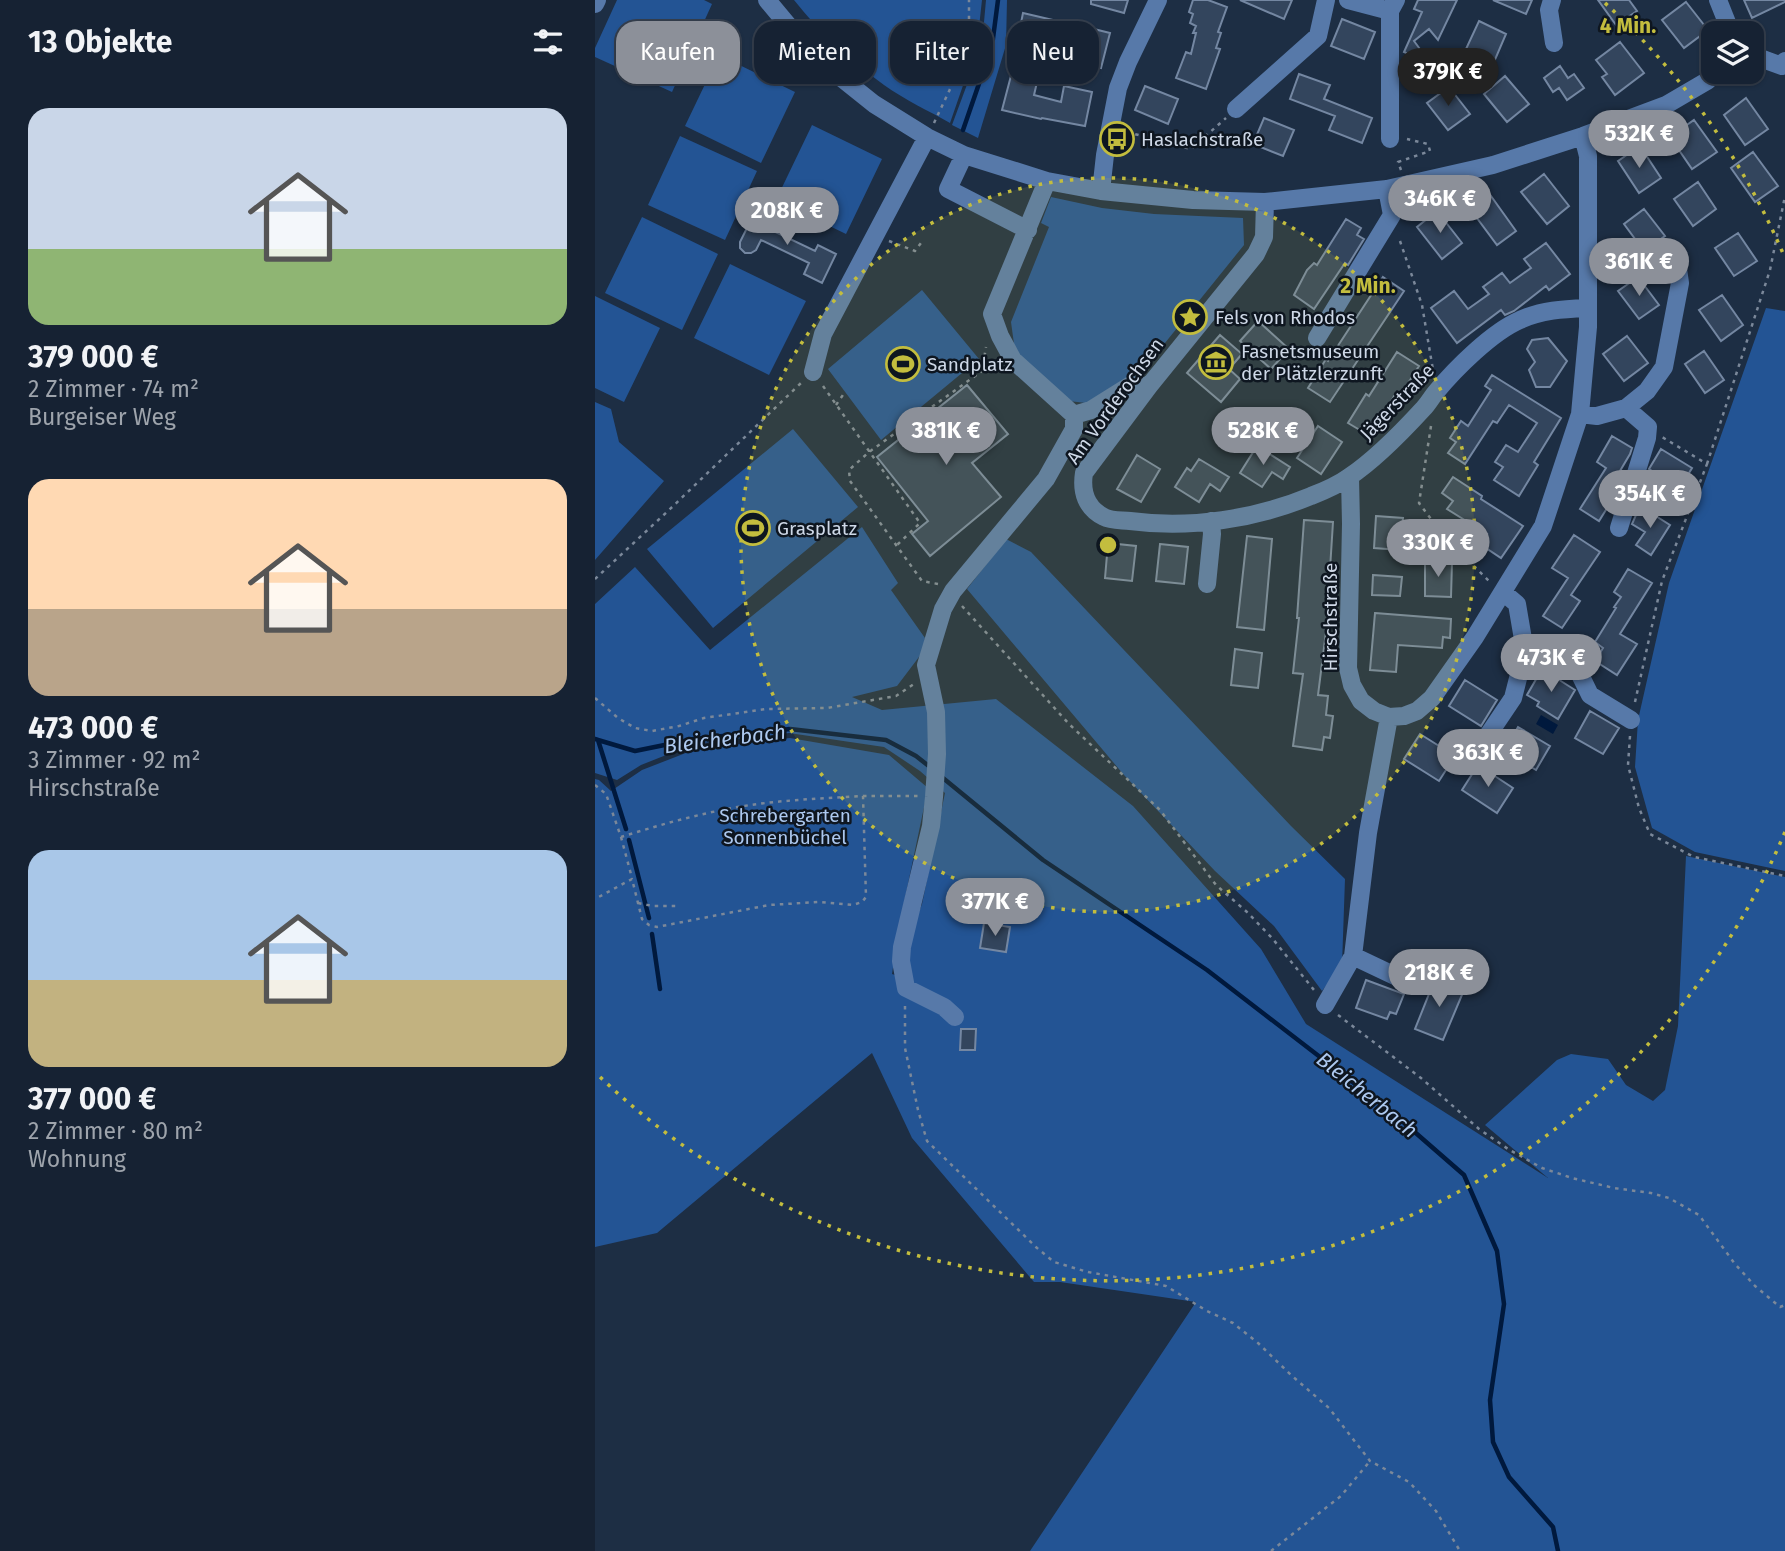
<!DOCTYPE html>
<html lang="de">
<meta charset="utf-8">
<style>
:root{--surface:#162233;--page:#232f3f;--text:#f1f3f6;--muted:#9ea4ac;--line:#353f4e;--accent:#8c9099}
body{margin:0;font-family:"Fira Sans",sans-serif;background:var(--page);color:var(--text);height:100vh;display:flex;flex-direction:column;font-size:26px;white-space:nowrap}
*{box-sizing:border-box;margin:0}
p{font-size:23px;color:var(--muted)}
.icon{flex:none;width:38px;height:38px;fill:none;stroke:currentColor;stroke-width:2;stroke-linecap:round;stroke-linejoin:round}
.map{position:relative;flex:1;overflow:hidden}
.details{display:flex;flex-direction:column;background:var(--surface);width:595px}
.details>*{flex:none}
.banner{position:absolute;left:21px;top:21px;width:665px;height:63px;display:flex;gap:14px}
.buttons{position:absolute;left:1106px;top:21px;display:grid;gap:14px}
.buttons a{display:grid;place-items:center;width:63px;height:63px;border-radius:14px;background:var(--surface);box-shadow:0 2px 5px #0004,0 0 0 2px var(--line);font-size:35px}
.price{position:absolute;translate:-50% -60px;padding:0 16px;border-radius:24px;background:var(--accent);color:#fff;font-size:23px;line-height:46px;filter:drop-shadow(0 2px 4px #0008)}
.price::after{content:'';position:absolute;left:50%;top:42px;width:21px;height:16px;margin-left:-10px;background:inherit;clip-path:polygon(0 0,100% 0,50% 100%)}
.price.on{background:#222;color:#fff}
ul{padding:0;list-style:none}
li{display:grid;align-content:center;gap:14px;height:371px;padding:0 28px}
li span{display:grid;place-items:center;height:217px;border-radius:21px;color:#555}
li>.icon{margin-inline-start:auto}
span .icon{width:126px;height:126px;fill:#fffc;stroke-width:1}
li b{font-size:30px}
h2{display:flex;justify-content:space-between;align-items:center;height:84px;padding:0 28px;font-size:30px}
.chip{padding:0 24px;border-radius:21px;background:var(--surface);box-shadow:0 2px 5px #0004,0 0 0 2px var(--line);font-size:24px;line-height:63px}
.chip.on{background:var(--accent);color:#fff}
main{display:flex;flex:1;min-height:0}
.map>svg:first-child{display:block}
.green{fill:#235494}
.water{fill:#00193d}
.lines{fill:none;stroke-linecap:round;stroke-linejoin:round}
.stream{stroke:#00193d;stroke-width:4.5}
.building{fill:#33455d;stroke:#7487a2;stroke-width:2}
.path{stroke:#7b889a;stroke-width:2.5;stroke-dasharray:3.5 5;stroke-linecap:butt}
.minor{stroke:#5779a9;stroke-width:18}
.ring{fill:none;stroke:#c3bd3e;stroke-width:3.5;stroke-dasharray:3.5 7}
.labels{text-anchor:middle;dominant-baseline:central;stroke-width:5;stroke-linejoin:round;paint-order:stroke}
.poi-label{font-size:19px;fill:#ced8e7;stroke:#0e1620;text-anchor:start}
.street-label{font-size:19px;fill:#ced8e7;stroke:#0e1620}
.park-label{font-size:19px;fill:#acc8ef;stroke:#0e1620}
.water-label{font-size:21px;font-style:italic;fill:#adc9f0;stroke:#0e1620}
.centre{fill:#c3bd3e;stroke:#0e1620;stroke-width:3.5}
.ring-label{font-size:21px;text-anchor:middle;font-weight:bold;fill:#c3bd3e;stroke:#0e1620;stroke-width:5;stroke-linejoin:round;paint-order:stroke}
</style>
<main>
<section class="details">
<h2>13 Objekte<svg class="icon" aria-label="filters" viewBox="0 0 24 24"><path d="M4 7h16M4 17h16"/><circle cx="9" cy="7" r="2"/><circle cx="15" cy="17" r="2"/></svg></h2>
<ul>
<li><span style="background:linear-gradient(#c9d6e8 65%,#8fb573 0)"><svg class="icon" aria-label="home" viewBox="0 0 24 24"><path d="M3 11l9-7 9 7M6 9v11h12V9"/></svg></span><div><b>379 000 €</b><p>2 Zimmer · 74 m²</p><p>Burgeiser Weg</p></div></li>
<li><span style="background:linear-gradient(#ffd9b3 60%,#b9a48a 0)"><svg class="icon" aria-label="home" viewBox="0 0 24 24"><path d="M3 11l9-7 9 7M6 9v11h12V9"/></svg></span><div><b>473 000 €</b><p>3 Zimmer · 92 m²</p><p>Hirschstraße</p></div></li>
<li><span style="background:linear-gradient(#a9c7e8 60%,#c2b280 0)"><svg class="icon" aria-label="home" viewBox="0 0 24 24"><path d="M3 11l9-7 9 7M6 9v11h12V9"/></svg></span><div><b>377 000 €</b><p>2 Zimmer · 80 m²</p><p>Wohnung</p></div></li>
</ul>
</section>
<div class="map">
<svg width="1190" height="1551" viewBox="0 0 1190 1551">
<rect width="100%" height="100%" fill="#1d2e44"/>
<path class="green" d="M22,0H109L117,4L77,92L0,57V48Z
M199,0H387L382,45L355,123C334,111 310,100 289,85C256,61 224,32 199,0Z
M391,0H412L411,45L383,138L357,125L387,44Z
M124,55L200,92L166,163L90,126Z
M217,125L287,159L251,234L181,200Z
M85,136L162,171L130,240L53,205Z
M456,197L507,208L559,214L648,218L649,245L549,369L491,403L465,400L420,351L416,322L454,227L446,223Z
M47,217L123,254L87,330L10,293Z
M135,264L211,301L174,375L99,338Z
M327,290L384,359L286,440L233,369Z
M0,296L65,328L29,402L0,388Z
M1171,308L1190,311V871L1100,852L1057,828L1040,767L1043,720L1074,583Z
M0,402L16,409L24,442L69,481L0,560Z
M198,429L263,507L118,628L52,549Z
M267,527L303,583L296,590L330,638L327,653L302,686L257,697L287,710L401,699L538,806L666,949L711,1024L953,1178L890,1125L962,1060L976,1054L1013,1059L1031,1085L1058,1101L1070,1090L1083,1026L1091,856L1190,877V1551H435L601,1302L465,1282H439L317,1138L277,1053L62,1233L0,1247V779L4,780L16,791L47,770L101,749L195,738L294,755L333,788L305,922L297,974L313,979L316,933L327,904L350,793L325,771L289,747L194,733L99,744L46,765L22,780L0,773V604L40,567L115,650Z
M411,539L436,552L696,826L750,879L747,965L727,991L679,926L620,871L529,775L372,589Z"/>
<path class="water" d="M946,715L963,725L958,734L941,724Z"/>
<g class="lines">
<path class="stream" d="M368,130L397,46L403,0
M0,739L3,740L31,829
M3,740L40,751L99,739L195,729L291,740L321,756L335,767
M348,778L448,860L612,970L799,1114L869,1175L902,1251L909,1304L895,1400L898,1442L914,1477L958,1527L963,1551
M34,840L54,918
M57,934L65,989"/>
</g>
<path class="building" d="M496,0H533L529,13L496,4Z
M598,0H613L632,7L623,32L626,33L621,48L625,49L611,89L581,78L591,52L596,54L601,33H598L601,26L595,23L598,14L594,12Z
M645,0H697L689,19Z
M823,0H862L843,40L834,29L819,41L836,64L809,52L827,12L819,9Z
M898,0H937L931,14Z
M1003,0H1034L1042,11L1021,25Z
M1149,0H1190V2L1157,18Z
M1091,2L1113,30L1089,48L1067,20Z
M428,13L458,20L450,54L421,48Z
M747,19L780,32L769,59L736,46Z
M884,21L911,34L899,62L871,49Z
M487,26L515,33L506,68L479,61Z
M1025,42L1049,73L1020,95L1007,77L1012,74L1001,60Z
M965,66L973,78L979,74L989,88L972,100L964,88L958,92L949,78Z
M417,72L443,78L439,95L466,102L469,86L497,92L490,126L447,118L446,119L407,110Z
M704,74L735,85L729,99L777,118L767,143L734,130L740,116L695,99Z
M910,76L934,104L912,122L889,94Z
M550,86L583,99L573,124L540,110Z
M854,87L875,114L853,130L832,103Z
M1151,98L1173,129L1150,145L1129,115Z
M669,118L699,130L688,156L658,144Z
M1099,120L1122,152L1097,169L1075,137Z
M1045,146L1066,178L1044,193L1023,161Z
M1158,152L1183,186L1160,202L1136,168Z
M949,174L974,206L952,224L926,192Z
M1103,182L1121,209L1098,226L1079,199Z
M896,196L921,231L902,245L876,210Z
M1049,209L1070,236L1049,251L1029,224Z
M842,211L867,243L847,259L822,227Z
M160,212L176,219L172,228L220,251L223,245L241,254L227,283L209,274L214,263L166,240L161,250L156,253H150L145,248V242Z
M751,219L766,228L762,235L769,239L753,265L750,263L719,309L699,295L712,270L719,263L722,265Z
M1143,233L1162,261L1139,276L1120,248Z
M951,243L975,274L954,290L951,286L919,311L910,315L906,310L862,343L836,308L859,291L873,309L894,294L888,287L907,273L915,283L936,268L929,259Z
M788,277L809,291L735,402L713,388L731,359L733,361Z
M1043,277L1064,305L1044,319L1023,291Z
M1127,295L1148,325L1126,341L1104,310Z
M663,321L694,349L676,369L645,341Z
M625,335L647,354L634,369L645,379L626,402L592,373Z
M1032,336L1053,363L1029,381L1008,354Z
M953,338L972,361L955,387H941L934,370L940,362L932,349L937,340Z
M1109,351L1129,380L1110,393L1090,364Z
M802,352L824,366L805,396L801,393L775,436L753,423L771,394L774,396Z
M897,375L966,418L939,462L943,465L924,496L899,480L908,467L900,462L911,445L923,452L942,423L914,405L902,423L898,421L870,464L853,453L861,442L855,438L866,421L873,426L896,390L890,386Z
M372,385L413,434L377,463L406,497L335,556L317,534L333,521L282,457Z
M723,426L747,442L726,474L702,458Z
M1017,436L1037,448L1035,454L1012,493L1019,497L1004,521L985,509L1011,468L1002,462Z
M662,446L695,467L688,479L677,472L667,487L645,473Z
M1066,449L1097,468L1080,496L1063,485L1068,478L1054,469Z
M542,455L565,469L546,502L522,489Z
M604,459L634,477L625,491L615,484L604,502L580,487L592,468L596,471Z
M858,477L887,496L886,499L928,526L906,558L885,544L892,534L852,509L858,501L847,493Z
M1045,506L1075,525L1056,555L1041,545L1050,532L1037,524Z
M781,516L808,518L805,550L779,548Z
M709,520L738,522L731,632L723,695L733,696L731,715L738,716L735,738L729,737L727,750L698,746L708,674L698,673L704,618H702Z
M979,535L1005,552L976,595L985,601L967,628L948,616L973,578L957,568Z
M652,536L677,539L669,630L642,627Z
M513,543L541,546L537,581L510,578Z
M565,544L593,547L589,584L561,581Z
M830,561L857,562L856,597L830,596Z
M1033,569L1057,583L1025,634L1042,644L1022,675L1000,661L1008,648L1000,642L1021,608L1019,607L1026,597L1019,592Z
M778,575L807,577L805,596L777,595Z
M780,613L856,619L855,638L848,637L847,648L803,645L801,672L775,670Z
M640,649L667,653L663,688L636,685Z
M947,669L980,690L963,719L942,706L944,702L932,695Z
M870,680L902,700L886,726L854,706Z
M995,711L1024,728L1008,754L980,738Z
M923,727L955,746L941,770L909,751Z
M825,734L860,756L844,781L809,759Z
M883,765L918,788L902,813L867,790Z
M389,923L415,927L411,952L385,948Z
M840,979L869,990L848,1040L820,1029Z
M771,980L809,994L801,1014L795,1012L792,1019L761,1008Z
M366,1029H381L380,1050H365Z"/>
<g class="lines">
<path class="path" d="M339,123L365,68L374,28V0
M532,132L596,149L631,118
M806,170L803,162L835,151L833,144L812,139
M294,241L320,251L326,243
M805,241L827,305L838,370
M228,386L325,523L302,545
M241,405L250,392
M836,426L824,503L848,535L894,581
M1112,464L1175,270L1190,196
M0,579L74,510L206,383
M343,584L327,581L255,481L254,470L274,452L387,371L391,347
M367,606L474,724L565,810L621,885L652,912L677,938L719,990
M0,698L23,718L40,728L57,731L84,726L109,718L171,709L232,708L301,696L319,684
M1040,702L1067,581L1112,464L1067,437
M1035,736L1033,765L1044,808L1055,834L1099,857L1190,876
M0,785L11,794L26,837C61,826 96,816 132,809C177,800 222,799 268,796L271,897L267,902L258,905L224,902L174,905L62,927L54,925L47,919L37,879L0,899
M268,796H324
M26,837L37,878
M43,903L58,906H85
M310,1006V1048L323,1110L332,1141L442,1248L459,1262L493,1272L571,1286L612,1311L638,1323L663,1343L696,1375L734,1408L775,1461L814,1482L841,1511L865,1551
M743,1015L826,1078L884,1129L913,1149L947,1168L977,1178L1019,1188L1056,1193L1074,1198L1104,1215L1140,1264L1160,1286L1185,1307L1190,1305
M676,1551L746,1496L775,1461"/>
<path class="minor" d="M172,0L197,30L229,64L279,104L332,137L369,155L452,181L506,191L598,200L670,202L792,189L898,165L988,136L1071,105L1112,81L1122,72
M753,0L795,11
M957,0L954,10L959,43
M1123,0L1133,25L1139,33
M0,4L2,0
M1157,52L1165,58L1187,66L1190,61
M641,109L723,36L731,0
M795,139V11L801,0
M369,155L353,189L433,230
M452,181L397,314L405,336L418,360L479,415L496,410L536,385L554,386
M506,191L510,155L523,88L533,62L563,0
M670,202L669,237L661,254L554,386L489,473C486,492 491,508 509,517C516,521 527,520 535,521C596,529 660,519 716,496C729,491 743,485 754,477C781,459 806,433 828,409C833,404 836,398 841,392C860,369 897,332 925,320C946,310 969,309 992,308
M722,338L797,215L792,189
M218,372L228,334L332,137
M985,414L1002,416L1031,408L1052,391L1069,367L1085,283L1082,262
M755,477L756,524L753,668L757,685L766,701L779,711L794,717L809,716L822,711L837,698L880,637L948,526L985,414L993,327V156L988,136
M1024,528L1052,438L1053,427L1031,408
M612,584L617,534L616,521
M930,651L942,654L974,652L995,695L1036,720
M885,747L918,698L930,651L922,604L909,593
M758,956L817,984
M730,1005L758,956L773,833L794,717
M360,1017L349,1007L311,988L306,961L307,947L336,826L339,797L342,754L341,712L331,665L348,609L358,591L451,479L479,429V415"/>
</g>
<circle cx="513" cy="545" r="367" fill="#c3bd3e" fill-opacity=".12"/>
<g class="ring">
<circle cx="513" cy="545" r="367"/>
<path d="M1190 832A735 735 0 0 1 2 1074M1010 3A735 735 0 0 1 1190 258"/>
</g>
<defs>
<g id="bus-ring" transform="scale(1.75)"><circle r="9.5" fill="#0e1620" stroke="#c3bd3e" stroke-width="1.5"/><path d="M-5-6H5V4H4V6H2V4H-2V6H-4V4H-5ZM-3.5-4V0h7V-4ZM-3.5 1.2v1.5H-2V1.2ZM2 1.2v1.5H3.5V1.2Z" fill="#c3bd3e"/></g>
<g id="sight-ring" transform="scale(1.75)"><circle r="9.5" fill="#0e1620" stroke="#c3bd3e" stroke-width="1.5"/><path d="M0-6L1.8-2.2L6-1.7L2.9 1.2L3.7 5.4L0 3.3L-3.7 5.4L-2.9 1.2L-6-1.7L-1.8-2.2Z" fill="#c3bd3e"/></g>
<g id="museum-ring" transform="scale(1.75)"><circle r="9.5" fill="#0e1620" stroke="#c3bd3e" stroke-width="1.5"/><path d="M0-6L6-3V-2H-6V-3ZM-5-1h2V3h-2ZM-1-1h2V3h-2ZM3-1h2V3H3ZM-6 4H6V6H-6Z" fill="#c3bd3e"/></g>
<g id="stadium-ring" transform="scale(1.75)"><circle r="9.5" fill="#0e1620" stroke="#c3bd3e" stroke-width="1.5"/><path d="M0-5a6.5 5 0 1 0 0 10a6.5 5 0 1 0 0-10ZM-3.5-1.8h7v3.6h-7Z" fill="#c3bd3e"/></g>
</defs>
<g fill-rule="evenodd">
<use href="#bus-ring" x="522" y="139"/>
<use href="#sight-ring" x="595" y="317"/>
<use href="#museum-ring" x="621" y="362"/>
<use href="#stadium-ring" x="308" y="364"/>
<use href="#stadium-ring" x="158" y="528"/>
</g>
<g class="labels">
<g class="poi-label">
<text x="546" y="139">Haslachstraße</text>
<text x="620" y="317">Fels von Rhodos</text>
<text x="646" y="351">Fasnetsmuseum<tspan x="646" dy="22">der Plätzlerzunft</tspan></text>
<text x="332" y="364">Sandplatz</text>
<text x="182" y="528">Grasplatz</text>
</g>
<g class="street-label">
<text transform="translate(520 401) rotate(-54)">Am Vorderochsen</text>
<text transform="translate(802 402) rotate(-46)">Jägerstraße</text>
<text transform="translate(735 617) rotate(-90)">Hirschstraße</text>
</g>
<g class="park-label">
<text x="190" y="815">Schrebergarten<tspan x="190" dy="22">Sonnenbüchel</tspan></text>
</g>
<g class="water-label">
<text transform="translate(130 739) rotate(-7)">Bleicherbach</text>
<text transform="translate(772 1095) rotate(39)">Bleicherbach</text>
</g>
</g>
<circle cx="513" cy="545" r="10" class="centre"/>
<g class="ring-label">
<text x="1033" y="33">4 Min.</text>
<text x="773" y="293">2 Min.</text>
</g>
</svg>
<div class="buttons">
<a><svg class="icon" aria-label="layers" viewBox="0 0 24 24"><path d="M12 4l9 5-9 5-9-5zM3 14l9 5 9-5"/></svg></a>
</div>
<b class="price on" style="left:853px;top:108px">379K €</b>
<b class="price" style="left:1044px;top:170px">532K €</b>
<b class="price" style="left:845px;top:235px">346K €</b>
<b class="price" style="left:192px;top:247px">208K €</b>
<b class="price" style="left:1044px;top:298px">361K €</b>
<b class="price" style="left:351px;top:467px">381K €</b>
<b class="price" style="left:668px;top:467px">528K €</b>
<b class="price" style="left:1055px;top:530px">354K €</b>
<b class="price" style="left:843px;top:579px">330K €</b>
<b class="price" style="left:956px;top:694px">473K €</b>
<b class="price" style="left:893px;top:789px">363K €</b>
<b class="price" style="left:400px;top:938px">377K €</b>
<b class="price" style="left:844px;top:1009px">218K €</b>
<div class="banner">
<a class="chip on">Kaufen</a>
<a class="chip">Mieten</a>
<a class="chip">Filter</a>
<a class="chip">Neu</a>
</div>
</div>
</main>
